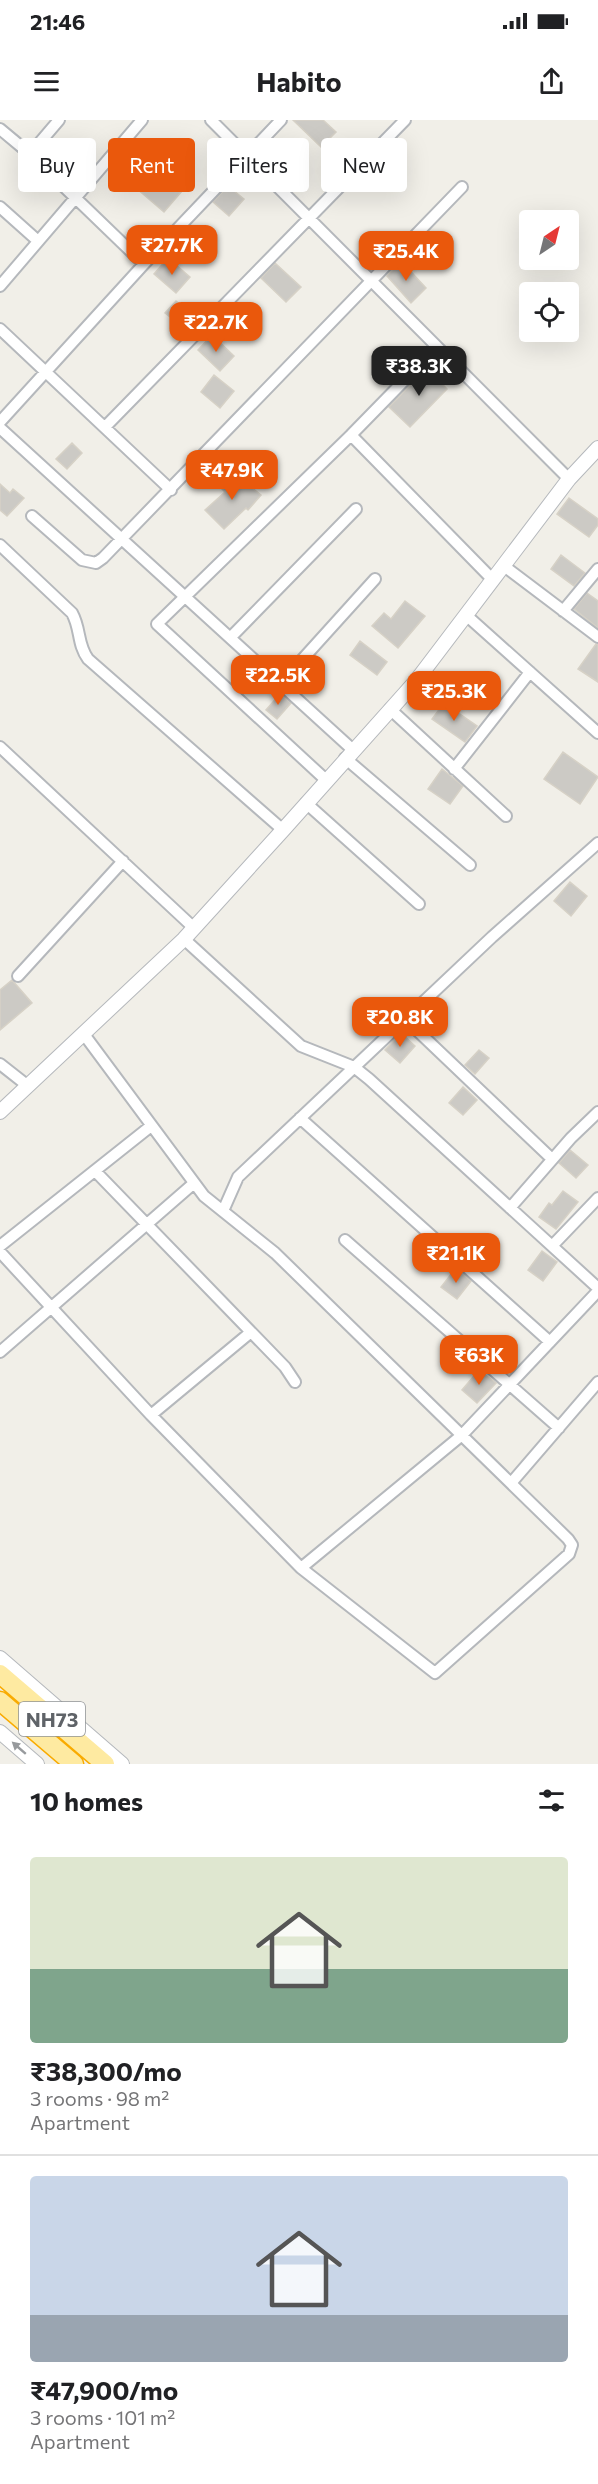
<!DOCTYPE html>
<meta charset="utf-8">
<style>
:root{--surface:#fff;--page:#f6f6f6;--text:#202124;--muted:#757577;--line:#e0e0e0;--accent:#ea580c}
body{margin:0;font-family:Commissioner,sans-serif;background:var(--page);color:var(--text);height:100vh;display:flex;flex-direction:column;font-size:22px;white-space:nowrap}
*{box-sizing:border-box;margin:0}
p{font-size:20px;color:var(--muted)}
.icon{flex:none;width:33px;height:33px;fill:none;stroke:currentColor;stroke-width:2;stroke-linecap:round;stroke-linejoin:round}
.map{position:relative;height:1644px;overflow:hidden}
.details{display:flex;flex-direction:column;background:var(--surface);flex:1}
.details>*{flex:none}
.banner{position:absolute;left:18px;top:18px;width:562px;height:54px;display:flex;gap:12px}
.needle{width:39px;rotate:35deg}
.buttons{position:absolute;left:519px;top:90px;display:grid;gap:12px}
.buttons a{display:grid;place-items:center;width:60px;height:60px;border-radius:6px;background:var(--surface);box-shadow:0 6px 24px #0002;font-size:30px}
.price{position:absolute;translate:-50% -51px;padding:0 14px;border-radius:12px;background:var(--accent);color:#fff;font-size:20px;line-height:39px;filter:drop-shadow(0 2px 3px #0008)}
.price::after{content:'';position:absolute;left:50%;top:36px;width:18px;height:14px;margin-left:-9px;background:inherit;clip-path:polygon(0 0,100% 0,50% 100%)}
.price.on{background:#222;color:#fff}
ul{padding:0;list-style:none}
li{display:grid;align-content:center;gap:12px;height:318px;padding:0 30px}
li+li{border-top:2px solid var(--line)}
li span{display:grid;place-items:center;height:186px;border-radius:6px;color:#555}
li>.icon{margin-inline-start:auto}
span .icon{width:108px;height:108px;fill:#fffc;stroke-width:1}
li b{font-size:26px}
h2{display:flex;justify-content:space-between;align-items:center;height:72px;padding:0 30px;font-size:26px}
.tag{padding:0 21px;border-radius:6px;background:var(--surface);box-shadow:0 6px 24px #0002;font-size:21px;line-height:54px}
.tag.on{background:var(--accent);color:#fff}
.status{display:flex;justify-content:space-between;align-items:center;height:42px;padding:0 30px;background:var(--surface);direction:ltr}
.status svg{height:16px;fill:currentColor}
header{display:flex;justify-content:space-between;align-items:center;height:78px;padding:0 30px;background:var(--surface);font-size:27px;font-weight:700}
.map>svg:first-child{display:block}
.building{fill:#cccac5;stroke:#d6d1c6;stroke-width:1.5}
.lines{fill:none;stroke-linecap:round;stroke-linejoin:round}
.minor-casing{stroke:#b5b8bc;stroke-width:14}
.tertiary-casing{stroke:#b5b8bc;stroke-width:16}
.trunk-casing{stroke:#f9ab00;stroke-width:21}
.minor{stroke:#fff;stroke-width:10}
.tertiary{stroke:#fff;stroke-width:14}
.trunk{stroke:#feeaa1;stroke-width:18}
.oneway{fill:#979a9d}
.labels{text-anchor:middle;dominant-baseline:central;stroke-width:4.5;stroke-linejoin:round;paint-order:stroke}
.shield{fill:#fff;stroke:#8f9295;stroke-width:1.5}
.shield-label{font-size:20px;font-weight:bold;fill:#5f6368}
</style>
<div class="status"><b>21:46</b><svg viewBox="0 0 49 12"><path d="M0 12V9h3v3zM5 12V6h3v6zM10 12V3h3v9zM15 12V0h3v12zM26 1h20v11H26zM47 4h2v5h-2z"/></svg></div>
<header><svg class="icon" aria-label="menu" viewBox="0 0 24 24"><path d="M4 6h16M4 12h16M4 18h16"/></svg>Habito<svg class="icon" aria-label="share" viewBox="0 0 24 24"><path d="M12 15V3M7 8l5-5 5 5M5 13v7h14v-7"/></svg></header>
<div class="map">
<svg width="598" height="1644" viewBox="0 0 598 1644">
<rect width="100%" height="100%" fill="#f1efe8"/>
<path class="building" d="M293,0H323L336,12L321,27Z
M54,23L71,36L61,50L44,37Z
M167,34L194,57L164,92L136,68Z
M228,66L244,79L229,96L213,82Z
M168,138L190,157L176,173L154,154Z
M401,141L426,168L411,183L387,156Z
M275,143L301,167L286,182L261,158Z
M176,181L194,196L184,208L165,193Z
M212,215L234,236L220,251L198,230Z
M427,248L430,252L433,248L442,256L438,260L447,269L410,307L389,287Z
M214,255L234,271L220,288L201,272Z
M72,323L82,333L67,349L56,339Z
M232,352L261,375L248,390L246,388L224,409L205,390L225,372L220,367Z
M0,364L10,373L13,369L24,378L7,396L0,390Z
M569,378L598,399V405L589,417L557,394Z
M561,435L585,453L574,466L551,449Z
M587,473L598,481V508L574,489Z
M405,481L425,496L398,528L372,506L384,493L391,499Z
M360,521L387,542L377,555L350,535Z
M596,524H598V562L578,549Z
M280,574L291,583L277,599L266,590Z
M444,583L477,606L465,622L432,599Z
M563,632L598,657L580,684L544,659Z
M442,649L463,666L450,684L428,669Z
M570,762L587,776L571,796L554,781Z
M12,860L32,883L0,910V870Z
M401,913L415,926L400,943L385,930Z
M479,930L489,938L475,954L465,945Z
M463,967L477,980L463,995L449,983Z
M570,1030L588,1045L576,1058L559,1043Z
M563,1071L578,1082L556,1109L539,1097L549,1083L552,1085Z
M542,1131L557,1142L543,1161L528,1150Z
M456,1148L471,1161L457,1179L441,1167Z
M479,1250L496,1263L477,1283L462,1270Z"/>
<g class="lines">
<g class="minor-casing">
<path id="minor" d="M211,0L569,359
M0,9L30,34L144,144
M30,34L59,0
M0,87L38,121
M0,166L142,0
M0,209L171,370
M0,302L144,144L281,0
M105,307L405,0
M0,308L353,630
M351,315L493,460
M32,396L82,440L96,443L103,438L462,67
M0,425L72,493C81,509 77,524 88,539L283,710
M504,446L598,517
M563,491L598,449
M466,495L598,613
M231,517L356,389
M281,563L375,459
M390,589L506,696
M0,627L194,808
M345,638L470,745
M454,649L530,552
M326,660L157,504L351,315L436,228
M306,683L419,784
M184,819L301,926L354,947L369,959L598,1168
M18,856L123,741
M405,899L552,1039
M0,944L28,966
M300,998L550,1222
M96,1052L285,1247L295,1262
M510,1088L571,1018L598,992
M223,1091L238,1057L492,817L598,723
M345,1120L559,1308
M0,1126L151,1006
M552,1126L598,1078
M0,1132L151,1295L301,1448L435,1553L569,1434L572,1425L568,1419L275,1133L204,1076L83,913
M0,1232L193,1064
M151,1295L251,1212
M512,1362L598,1262
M301,1448L462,1315L598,1171"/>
</g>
<g class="tertiary-casing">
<path id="tertiary" d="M0,992L184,819L283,710L416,561L569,359L598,328
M0,1538L122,1644
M0,1612L37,1644"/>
</g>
<g class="trunk-casing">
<path id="trunk" d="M0,1554L105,1644
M0,1581L74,1644"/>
</g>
<use href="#minor" class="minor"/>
<use href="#tertiary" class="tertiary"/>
<use href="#trunk" class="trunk"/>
</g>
<defs><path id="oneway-solid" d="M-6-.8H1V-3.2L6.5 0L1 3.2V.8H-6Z" transform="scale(1.5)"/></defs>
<use class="oneway" href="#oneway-solid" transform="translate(19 1628) rotate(-139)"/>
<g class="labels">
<rect class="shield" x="19" y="1582" width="66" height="34" rx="4.5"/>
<g class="shield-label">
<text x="52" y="1599">NH73</text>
</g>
</g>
</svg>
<div class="buttons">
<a><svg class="needle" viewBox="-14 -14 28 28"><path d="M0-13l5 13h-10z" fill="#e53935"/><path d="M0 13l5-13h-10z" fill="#757577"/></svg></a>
<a><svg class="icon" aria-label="locate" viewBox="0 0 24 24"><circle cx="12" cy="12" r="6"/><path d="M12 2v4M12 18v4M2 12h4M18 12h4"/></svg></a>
</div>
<b class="price" style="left:172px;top:156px">₹27.7K</b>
<b class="price" style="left:406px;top:162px">₹25.4K</b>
<b class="price" style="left:216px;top:233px">₹22.7K</b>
<b class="price on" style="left:419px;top:277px">₹38.3K</b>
<b class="price" style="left:232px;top:381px">₹47.9K</b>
<b class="price" style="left:278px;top:586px">₹22.5K</b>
<b class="price" style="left:454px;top:602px">₹25.3K</b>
<b class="price" style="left:400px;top:928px">₹20.8K</b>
<b class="price" style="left:456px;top:1164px">₹21.1K</b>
<b class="price" style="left:479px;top:1266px">₹63K</b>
<div class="banner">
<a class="tag">Buy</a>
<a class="tag on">Rent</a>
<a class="tag">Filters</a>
<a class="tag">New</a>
</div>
</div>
<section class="details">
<h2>10 homes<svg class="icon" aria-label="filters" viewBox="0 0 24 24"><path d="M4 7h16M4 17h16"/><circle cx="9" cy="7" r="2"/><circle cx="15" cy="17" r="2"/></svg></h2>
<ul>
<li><span style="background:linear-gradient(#dfe7d0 60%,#7fa58c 0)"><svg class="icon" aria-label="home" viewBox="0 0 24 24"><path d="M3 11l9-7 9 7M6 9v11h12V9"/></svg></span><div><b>₹38,300/mo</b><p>3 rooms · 98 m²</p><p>Apartment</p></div></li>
<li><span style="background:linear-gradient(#c9d6e8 75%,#9aa5b1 0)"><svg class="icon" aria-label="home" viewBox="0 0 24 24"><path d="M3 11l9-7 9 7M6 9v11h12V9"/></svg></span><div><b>₹47,900/mo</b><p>3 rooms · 101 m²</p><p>Apartment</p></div></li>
</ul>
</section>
